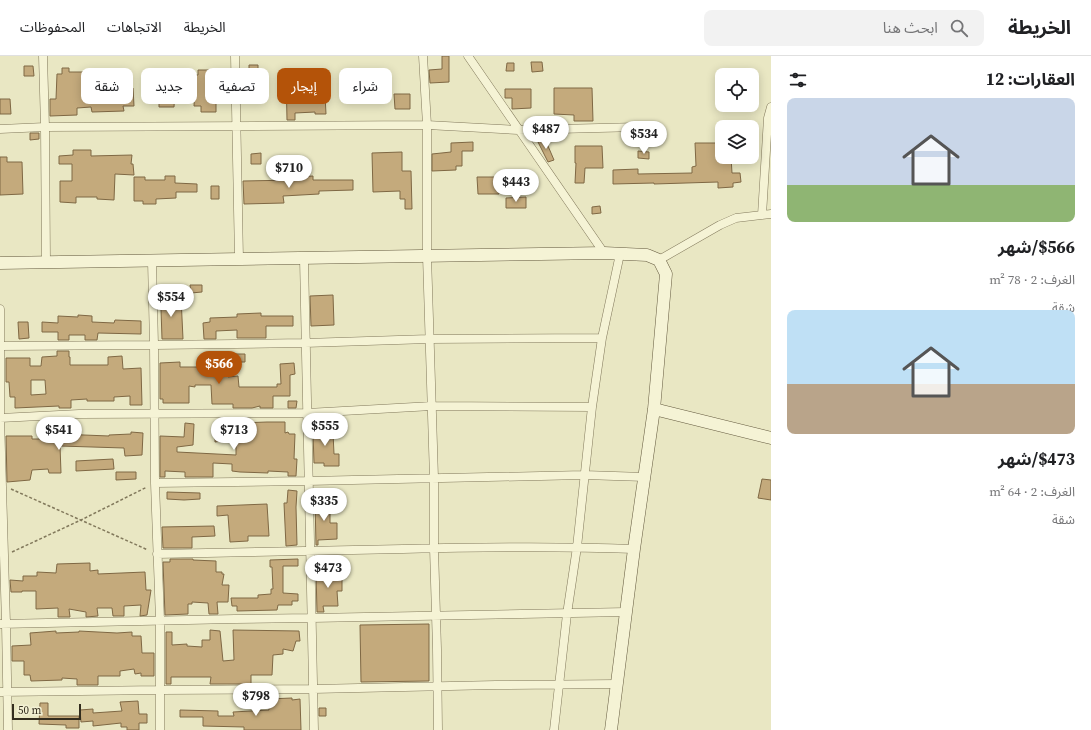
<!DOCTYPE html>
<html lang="ar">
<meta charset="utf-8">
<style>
:root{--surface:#fff;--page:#f2f2f2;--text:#202124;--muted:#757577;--line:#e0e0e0;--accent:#b45309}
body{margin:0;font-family:"Source Serif 4","Noto Sans Arabic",serif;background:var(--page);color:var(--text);direction:rtl;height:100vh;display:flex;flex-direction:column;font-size:15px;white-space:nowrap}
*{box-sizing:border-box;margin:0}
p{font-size:13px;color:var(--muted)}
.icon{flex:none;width:22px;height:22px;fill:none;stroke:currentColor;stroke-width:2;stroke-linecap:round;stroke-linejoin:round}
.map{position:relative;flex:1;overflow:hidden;direction:ltr}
.details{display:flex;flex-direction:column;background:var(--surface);width:320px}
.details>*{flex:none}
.hud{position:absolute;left:12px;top:12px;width:380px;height:36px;direction:rtl;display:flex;gap:8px}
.fabs{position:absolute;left:715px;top:12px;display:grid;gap:8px}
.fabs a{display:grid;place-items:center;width:44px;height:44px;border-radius:8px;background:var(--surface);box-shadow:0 2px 10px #0003;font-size:20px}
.scale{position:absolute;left:12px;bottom:10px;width:69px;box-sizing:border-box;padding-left:4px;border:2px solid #332d1e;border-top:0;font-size:11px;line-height:14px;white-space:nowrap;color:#332d1e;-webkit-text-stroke:3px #f2f0d2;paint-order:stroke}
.price{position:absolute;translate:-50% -34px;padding:0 9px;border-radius:14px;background:#fff;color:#222;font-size:13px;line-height:26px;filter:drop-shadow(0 1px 2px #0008)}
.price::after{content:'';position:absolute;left:50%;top:24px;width:12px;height:9px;margin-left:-6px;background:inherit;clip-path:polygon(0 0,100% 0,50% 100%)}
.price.on{background:var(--accent);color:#fff}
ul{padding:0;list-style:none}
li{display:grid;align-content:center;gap:8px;height:212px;padding:0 16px}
li span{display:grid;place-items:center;height:124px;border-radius:8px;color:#555}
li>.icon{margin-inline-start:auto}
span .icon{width:72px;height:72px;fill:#fffc;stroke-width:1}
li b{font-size:17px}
h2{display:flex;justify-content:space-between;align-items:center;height:48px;padding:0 16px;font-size:17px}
.chip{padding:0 14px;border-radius:8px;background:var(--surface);box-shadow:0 2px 10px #0003;font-size:14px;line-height:36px}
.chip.on{background:var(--accent);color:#fff}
header{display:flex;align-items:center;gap:24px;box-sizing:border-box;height:56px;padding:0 20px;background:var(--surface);border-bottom:1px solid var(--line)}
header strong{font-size:19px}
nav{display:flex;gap:22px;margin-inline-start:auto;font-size:14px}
.search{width:280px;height:36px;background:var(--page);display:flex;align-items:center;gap:10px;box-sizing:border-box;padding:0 14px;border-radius:8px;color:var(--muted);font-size:15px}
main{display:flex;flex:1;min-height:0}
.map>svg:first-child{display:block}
.building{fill:#c4aa7c;stroke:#7f6844;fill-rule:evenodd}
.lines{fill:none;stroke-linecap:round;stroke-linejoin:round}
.street-casing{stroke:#82795c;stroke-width:9}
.secondary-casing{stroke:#645a3f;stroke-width:13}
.path{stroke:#82795c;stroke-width:1.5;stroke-dasharray:3 2;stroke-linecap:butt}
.street{stroke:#f5f3d5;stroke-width:8}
.secondary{stroke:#f5f3d5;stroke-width:12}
</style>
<header>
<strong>الخريطة</strong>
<div class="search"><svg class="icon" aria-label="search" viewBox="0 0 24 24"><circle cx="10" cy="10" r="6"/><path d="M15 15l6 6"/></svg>ابحث هنا</div>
<nav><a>الخريطة</a><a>الاتجاهات</a><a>المحفوظات</a></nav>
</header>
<main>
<section class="details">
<h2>العقارات: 12<svg class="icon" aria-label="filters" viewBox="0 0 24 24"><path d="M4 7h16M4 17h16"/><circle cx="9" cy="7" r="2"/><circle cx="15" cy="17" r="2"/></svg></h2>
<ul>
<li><span style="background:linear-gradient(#c9d6e8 70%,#8fb573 0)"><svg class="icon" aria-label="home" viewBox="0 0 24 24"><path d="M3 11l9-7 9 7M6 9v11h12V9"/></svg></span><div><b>$566/شهر</b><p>الغرف: 2 · 78 m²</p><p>شقة</p></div></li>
<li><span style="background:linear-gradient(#bfe0f5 60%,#b9a48a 0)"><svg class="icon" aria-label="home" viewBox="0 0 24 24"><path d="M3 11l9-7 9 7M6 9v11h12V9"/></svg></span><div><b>$473/شهر</b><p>الغرف: 2 · 64 m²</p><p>شقة</p></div></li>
</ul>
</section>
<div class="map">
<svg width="771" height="674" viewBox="0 0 771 674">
<rect width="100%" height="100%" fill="#e9e7c3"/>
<path class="building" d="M442,0H449V26L430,27L429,14L442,13Z
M531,6H542L543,15L532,16Z
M507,7H514V15H506Z
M249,9H258V16H249Z
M24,10H33L34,20H24Z
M62,12H69V16H89V18L125,17L126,31L133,32L134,50H123L124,55L92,56L91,51L77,52V59L50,60V43H56L57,18H62Z
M198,14H213V40H216V56H201V50H194L195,31L175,32L174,51H159V30L147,31L146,17H170V19H198Z
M286,16H313L312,40L325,39L326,58H315V56L295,57V64H287Z
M554,32H592L593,65H574V59L554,58Z
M505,33H531V52L512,53V42H505Z
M394,38H410V53H395Z
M0,43H10L11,58H0Z
M30,77H39V83L30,84Z
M545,83L554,104L548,106L538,86Z
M473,86V95H462V110H456V114L432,115V98L451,96V87Z
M695,87H722V101H731L732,117H740L741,126L733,127V131L718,132V126L654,128V127L613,128V114L638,113V118L692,117V111L696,110Z
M575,90H602L603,112H585L584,127H575L576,107H575Z
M73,94H91V100L132,99L131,108H133L134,119L115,118L114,144L97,143V141H76V147L60,146V125H72V108H59V100L73,99Z
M638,95L649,96V103L638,102Z
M402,96V115H411L412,153H405V143H400V135L373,136L372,97Z
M261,97V108H251V98Z
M0,101H7V106H22L23,138L0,139Z
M165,120H175V127L197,128V136H176V142L156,143V148H143V145H134V121H145V124H165Z
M313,120V124H353V134L319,135V138L283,140L284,147L244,148L243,125L296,124V121Z
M477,121H499V138H478Z
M211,130H219V143H211Z
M526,141V152H506V142Z
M600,150L601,157L592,158V151Z
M190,229H202V236L191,237Z
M333,239L334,269L311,270L310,240Z
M181,241L183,283H162L161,253H159L158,242Z
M261,257V260H293V270H266V282H237V274L216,275V283H204L203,267L210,266V262L237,261V258Z
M78,259L92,260V266L114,267L115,264L141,265V278L98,277L97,284H85V279H69V284H58V276H42V266L58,267V260L78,261Z
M18,266H28L29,282L19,283Z
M57,295H69V301H70V309H108V301L122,300L123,313L141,312L142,349H130V340L114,341V345H87V343L71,344V352H59V350L15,352V341H10L9,326H6V302H30V310H41L42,301L57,300ZM31,324H45L46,338L31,339Z
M205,298H217L216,309H228V321L238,320L239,331H277V328H281L280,308L294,307L295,318L290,319V340H273V352H260V350L252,352H233V348H212L211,329H195V331L189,330V347H163V343H160V307L180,306V311H205Z
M232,298H245V306H232Z
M288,345H297L296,352H288Z
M319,365H328V377H333L334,398H339V410H324V407H314L313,377H320Z
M267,366H285V377L288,376L289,378H295L294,403H297L296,420H288V416L268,415V417L240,416L232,415V408L213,407V421H185V416L165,415V421H160V380L184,381L185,367L194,368L193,389L177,391V396L236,399V383L215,386V377L228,376V375L240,373V367Z
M131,376L143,377L142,399L125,400L124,392L60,390L61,417H49L48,413L32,414L30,424L7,426L6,380H32V383H59V378L109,380V379L131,378Z
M113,403L114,413L76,415V405Z
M116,416H136V423L116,424Z
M762,423L771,424V444L758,442Z
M288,434L297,435L296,451L297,489L286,490L284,447H287Z
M167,436L200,437V443L184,444L167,443Z
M330,443V467H337V483L318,484V489H316L315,444Z
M267,448L269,480H248V485L230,486L228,459L217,460V450Z
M214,470L215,480L192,481V492H163L162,471Z
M170,503H193V504L216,505V516H222V518H224L222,529H229L228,546H217L218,558H209L208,547L192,546V548H188V558L165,559L163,506H170Z
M298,503V510H283V537L298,538V545H292V549H278L277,554L237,555V550H232L231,542H258V539L271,538V533H273L272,511H270V504Z
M90,507V515L98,514V518L145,516L146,534H151L147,559L140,560L141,549L124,550V560H113L112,552H97L98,560L86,561V556L69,553L70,561H58V552L36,553V535H22V536H11L10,524L23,525V520H37V516L56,517L57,508Z
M342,515V535H337L338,550H323L324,556H317L316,516Z
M429,568V625L361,626L360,569Z
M210,574L220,575L223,605L234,604L233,574L299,575L300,585H296L293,595L283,593V598L273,599L272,619H251V628H210L211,621H171V628H166V576H172V589L187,588V590L202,591V584H210Z
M56,575V577L79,576V575L117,577L132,576V580H141L142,597H154V620H141V617L135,618L134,613L120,615V620H98V629H77V623L62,622V624L31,625L30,619H24V605H12V590L31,589L30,577Z
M292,642V644L300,643L301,674H244V671L203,670V661H180V654L218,655V660H234L233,656L269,654L268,643Z
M138,645L139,658H147V667H139V674H127V671H121V667L93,670V665L81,666L80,654L93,653V657L122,655L120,646Z
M40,647H48V660H79V672H66V669L39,668Z
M319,652H326V660H319Z"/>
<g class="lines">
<g class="street-casing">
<path id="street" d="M43,0L45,71L46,206
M235,0L239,203
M423,0L427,69V200L434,422V492L437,593L438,674
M468,0L604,197
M0,73L45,71L427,69L518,74L639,71
M762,159L768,62L771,51
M304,203L314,674
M659,204L720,169L736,162L771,158
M152,205L154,289L155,427L160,564V674
M0,253V362L6,568L8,674
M0,290L154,289L305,287L429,283L602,282
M0,362L79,358L307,357L432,350L592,351
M155,427L308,425L584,419L645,421
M157,498C239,496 321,494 403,493C480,491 557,490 634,493
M0,568L235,563L312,562L626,556
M0,636L161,634L313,633L496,629L617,628
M554,674L567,558L577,491L592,351L602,282L620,198"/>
</g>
<g class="secondary-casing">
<path id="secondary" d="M0,207L604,197L647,199L659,204L666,218L654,353L634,493L611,674
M654,353L771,382"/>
</g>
<path class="path" d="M11,433L148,494
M12,496L81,464L147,431"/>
<use href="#street" class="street"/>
<use href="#secondary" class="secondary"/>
</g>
</svg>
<div class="fabs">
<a><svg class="icon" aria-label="locate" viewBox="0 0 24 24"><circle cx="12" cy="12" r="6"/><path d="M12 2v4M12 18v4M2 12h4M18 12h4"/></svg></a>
<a><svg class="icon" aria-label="layers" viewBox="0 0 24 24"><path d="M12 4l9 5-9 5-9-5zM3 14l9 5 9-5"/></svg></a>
</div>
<div class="scale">50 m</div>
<b class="price" style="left:546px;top:94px">$487</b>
<b class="price" style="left:644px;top:99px">$534</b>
<b class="price" style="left:289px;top:133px">$710</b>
<b class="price" style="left:516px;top:147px">$443</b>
<b class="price" style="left:171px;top:262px">$554</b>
<b class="price on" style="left:219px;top:329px">$566</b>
<b class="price" style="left:325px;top:391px">$555</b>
<b class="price" style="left:59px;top:395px">$541</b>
<b class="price" style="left:234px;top:395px">$713</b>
<b class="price" style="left:324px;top:466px">$335</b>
<b class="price" style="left:328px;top:533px">$473</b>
<b class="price" style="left:256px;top:661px">$798</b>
<div class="hud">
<a class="chip">شراء</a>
<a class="chip on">إيجار</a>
<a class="chip">تصفية</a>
<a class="chip">جديد</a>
<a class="chip">شقة</a>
</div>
</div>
</main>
